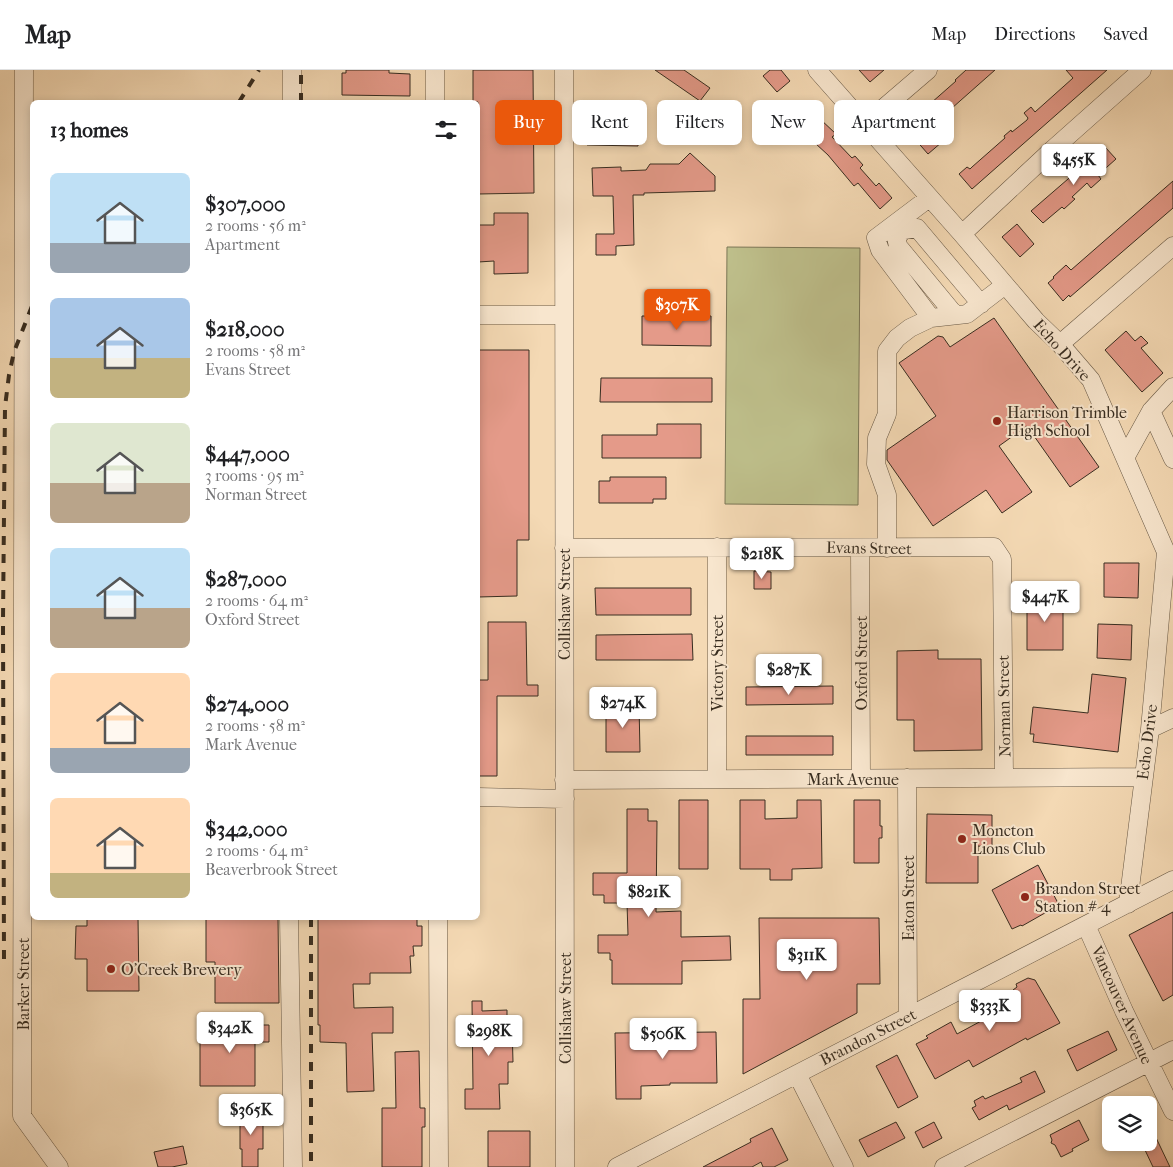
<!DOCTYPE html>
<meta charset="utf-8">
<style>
:root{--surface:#fff;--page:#f6f6f6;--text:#202124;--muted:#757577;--line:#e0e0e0;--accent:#ea580c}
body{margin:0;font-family:"IM FELL French Canon",serif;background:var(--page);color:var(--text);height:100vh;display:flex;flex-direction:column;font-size:19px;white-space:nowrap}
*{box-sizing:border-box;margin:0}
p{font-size:16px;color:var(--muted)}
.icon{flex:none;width:28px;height:28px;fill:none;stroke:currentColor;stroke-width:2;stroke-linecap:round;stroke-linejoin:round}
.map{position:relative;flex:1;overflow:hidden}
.drawer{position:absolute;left:30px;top:30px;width:450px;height:820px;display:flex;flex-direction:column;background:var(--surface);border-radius:8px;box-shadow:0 2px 8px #0003}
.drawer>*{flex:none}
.hud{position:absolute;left:495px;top:30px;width:475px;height:45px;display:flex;gap:10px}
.fabs{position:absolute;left:1102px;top:1026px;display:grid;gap:10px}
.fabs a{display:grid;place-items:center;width:55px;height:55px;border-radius:8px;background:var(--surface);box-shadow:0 2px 8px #0003;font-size:25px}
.price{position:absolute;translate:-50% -42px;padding:0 11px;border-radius:5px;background:#fff;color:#222;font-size:16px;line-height:32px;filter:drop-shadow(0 1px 2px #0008)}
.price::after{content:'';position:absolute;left:50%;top:30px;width:15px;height:11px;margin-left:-8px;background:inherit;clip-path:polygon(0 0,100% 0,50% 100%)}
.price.current{background:var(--accent);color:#fff}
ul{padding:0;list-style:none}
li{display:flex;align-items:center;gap:15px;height:125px;padding:0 20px}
li span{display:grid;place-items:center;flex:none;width:140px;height:100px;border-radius:8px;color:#555}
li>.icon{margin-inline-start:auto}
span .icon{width:60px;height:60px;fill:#fffc;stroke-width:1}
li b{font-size:21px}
h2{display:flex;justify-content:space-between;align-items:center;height:60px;padding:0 20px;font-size:21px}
.pill{padding:0 18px;border-radius:8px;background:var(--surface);box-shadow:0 2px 8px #0003;font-size:18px;line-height:45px}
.pill.current{background:var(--accent);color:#fff}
header{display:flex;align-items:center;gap:30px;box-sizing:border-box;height:70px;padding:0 25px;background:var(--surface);border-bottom:1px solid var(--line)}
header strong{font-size:24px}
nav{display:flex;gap:28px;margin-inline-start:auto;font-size:18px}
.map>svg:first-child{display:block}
.green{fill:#bebf8b;stroke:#7b7656}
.building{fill:#e49a89;stroke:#382d20}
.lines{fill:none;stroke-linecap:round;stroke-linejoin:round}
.minor-casing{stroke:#675845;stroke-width:19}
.minor{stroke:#f8e6ce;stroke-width:18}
.rail{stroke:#382d20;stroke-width:4;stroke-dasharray:9 9;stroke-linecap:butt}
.poi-dot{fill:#8f2418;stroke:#f8e6ce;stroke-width:2}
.labels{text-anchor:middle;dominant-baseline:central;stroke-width:4;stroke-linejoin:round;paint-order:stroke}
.street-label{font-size:16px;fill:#382d20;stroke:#f8e6ce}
.poi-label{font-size:16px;fill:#382d20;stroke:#f8e6ce;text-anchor:start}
</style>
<header>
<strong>Map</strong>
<nav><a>Map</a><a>Directions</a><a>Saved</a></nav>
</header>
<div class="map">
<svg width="1173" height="1097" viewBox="0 0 1173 1097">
<rect width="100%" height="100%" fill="#f4d9b4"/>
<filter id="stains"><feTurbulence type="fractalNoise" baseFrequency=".004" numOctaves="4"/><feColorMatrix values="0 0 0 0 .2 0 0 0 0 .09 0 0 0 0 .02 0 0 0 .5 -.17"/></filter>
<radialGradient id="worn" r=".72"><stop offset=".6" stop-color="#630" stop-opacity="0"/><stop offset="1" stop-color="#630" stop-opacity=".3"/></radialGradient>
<path class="green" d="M727,177L860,178L858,435L725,434Z"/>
<path class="building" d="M346,0H389V3L410,4V26L342,25V3H346Z
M473,0H533L534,123L478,124V32H473Z
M655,0H684L710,18L700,31Z
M770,0H781L790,11L777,22L763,6Z
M859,0H884L870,12Z
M966,0H995L943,46L931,33L956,11L955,10Z
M1066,0H1107L972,119L959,104L967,97L970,99L972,97L1005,68L1004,66L1011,60L1012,62L1027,50L1028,48L1024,43L1031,37L1035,42L1073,8Z
M633,42L639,49L638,76L587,75L588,56H590V43Z
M916,45L932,63L940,56L949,66L928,84L914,68L912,69L902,57Z
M819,48L836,64L832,67L852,88L855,86L863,95L860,98L876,116L879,113L892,128L880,139L858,113L854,116L828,85L803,62Z
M1105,77L1116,89L1098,105L1101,109L1091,118L1087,113L1072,127L1075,129L1064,139L1062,137L1043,153L1031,141Z
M690,83L715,106V121L644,123V125H633L634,175L616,176V185H596V164H614L613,126H593L592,98L621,97V101L646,100L650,94H679Z
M1173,111V138L1070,227L1069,225L1063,231L1048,213L1054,208L1053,207L1066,195L1071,200Z
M494,143H528V203L494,204V191L478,192V155H494Z
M1017,154L1034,174L1020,187L1002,167Z
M642,246H711V276L642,275Z
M994,248L1099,397L1070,417L1027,356L999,376L1032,422L1002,443L986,420L933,456L887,390V380L936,346L899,293L938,266L943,267L950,277Z
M1126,261L1135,271L1141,266L1148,273L1141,278L1163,303L1142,322L1105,280Z
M478,280H529V470H517V526L478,527Z
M601,308H712V332H600Z
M657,354H701V388H602V365H657Z
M610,407H666V429H653V433H599V411H610Z
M1104,493H1139L1138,528L1104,527Z
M754,501L771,502V519H754Z
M595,518H691V545H596Z
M1027,526H1063V580H1027Z
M488,552H526L527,615H538V626H497V706H478V610H488Z
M1098,554L1132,555L1131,590L1097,588Z
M692,564L693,590H596V565Z
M938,580V589H981L982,680L914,681V650H897V581Z
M1092,604L1126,608L1118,682L1033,672L1034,664H1030L1033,637L1088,643Z
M833,616V634L746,635V617Z
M606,635H639L640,682H606Z
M746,666H833V685H746Z
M679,730H708V799H679Z
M740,730H765V749L797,748V730H821L822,798L792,799V810H770V799H740Z
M854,730H880V756H882V768H879V793H854Z
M627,739H648V751H657L656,842L681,841V867L730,866L731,890L682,891V914H612V890H610V883H598V865H628L627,833H604V825H593V803H627Z
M927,744L992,745V777L978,776V813H926Z
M1038,795L1059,835L1022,856L1021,855L1012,859L992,820Z
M1173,842V925L1163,931L1129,865Z
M87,848H138L139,921H87V889H75L76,856H87Z
M206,848H278L279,933H215V892H206Z
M318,848H417V856H422V876H413L414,886H410L411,903H370V914H353L354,938L393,937V963H372L374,1021L347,1022L346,973L320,972V955H318Z
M759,848H879L880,914H857V943L743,1004V929H760Z
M1028,908L1035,910L1060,953L1027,970L1026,968L973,997L969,990L935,1009L916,974L928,968L926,966L951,952L957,964L1009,936L1005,929L1015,924L1013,920L1017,917L1016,914Z
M472,931H482V941L507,940V955H512L513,992H508V1014H499L500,1039H465V1019H473Z
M216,955H269V972H255V1016H200V956H216Z
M1108,961L1117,980L1077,1001L1067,980Z
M716,962L717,1013H670V1015L641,1016V1029H616L615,963Z
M419,981L420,1038H425V1057H422V1097H382V1038H396L395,982Z
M897,985L918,1027L898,1038L876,996Z
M1035,1001L1045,1022L1009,1040L1007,1035L979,1050L972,1038L976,1036L974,1031L983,1026L985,1029L1022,1012L1020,1008Z
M240,1039L263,1040V1079H258V1097H242V1079H240Z
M1079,1050L1089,1070L1072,1079L1073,1081L1061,1087L1055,1075L1051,1073L1052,1070L1050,1065Z
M896,1052L905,1068L868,1087L859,1070Z
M934,1052L942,1068L923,1078L915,1062Z
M1149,1053L1170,1097H1153L1145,1080L1149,1079Z
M772,1058L788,1090L774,1097H763L761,1092L752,1097H703L751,1072L750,1069Z
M488,1061H530V1097H488Z
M183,1076L187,1094L172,1097H158L154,1082Z"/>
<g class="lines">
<g class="minor-casing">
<path id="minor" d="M24,0L22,1046L59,1097
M564,0L565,1097
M817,0L962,164L1036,251L1060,274L1091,310L1166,482L1150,659L1128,834
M292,32V0
M435,32V0
M865,54L928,0
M929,128L876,168L880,180L931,248
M962,164L1052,80L1142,0
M478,245H564
M955,245L898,176L896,167L904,160L917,158L981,234
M1060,274L1173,176
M1151,341L1173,389
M1125,388L1151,341L1173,317
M564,478L994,477L1002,489L1004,708
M860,478L861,709
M887,478V425L876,394L877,368L887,344V281L897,268L910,258L931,248L967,244L1005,215
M1150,659L1173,648
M907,708L908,947
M717,709V477
M564,710L1142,707
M478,727L565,729
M289,848L293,1097
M438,848L439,1097
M1086,855L1124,941L1173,1041
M797,1004L844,1097
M617,1097L1173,810
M944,1097L1173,980"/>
</g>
<use href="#minor" class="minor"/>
<path class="rail" d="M239,32L259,0
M301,32V0
M311,848V1097
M4,889L3,551L5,337L9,305L14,282L32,236"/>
</g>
<g class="poi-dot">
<circle cx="997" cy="351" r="5"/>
<circle cx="962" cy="769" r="5"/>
<circle cx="1025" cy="827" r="5"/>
<circle cx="111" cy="899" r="5"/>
</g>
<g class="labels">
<g class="street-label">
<text transform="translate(1062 280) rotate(48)">Echo Drive</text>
<text transform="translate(869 478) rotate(1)">Evans Street</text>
<text transform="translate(564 534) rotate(-90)">Collishaw Street</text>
<text transform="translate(717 593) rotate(-90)">Victory Street</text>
<text transform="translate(861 593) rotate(-90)">Oxford Street</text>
<text transform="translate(1004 636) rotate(-91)">Norman Street</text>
<text transform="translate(1147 672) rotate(-83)">Echo Drive</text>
<text x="853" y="709">Mark Avenue</text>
<text transform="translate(908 828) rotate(-90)">Eaton Street</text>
<text transform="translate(23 914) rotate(-90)">Barker Street</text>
<text transform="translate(1122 935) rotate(66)">Vancouver Avenue</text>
<text transform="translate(565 938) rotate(-90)">Collishaw Street</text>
<text transform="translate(868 967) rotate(-27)">Brandon Street</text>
</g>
<g class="poi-label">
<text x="1007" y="342">Harrison Trimble<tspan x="1007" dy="18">High School</tspan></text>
<text x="972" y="760">Moncton<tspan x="972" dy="18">Lions Club</tspan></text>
<text x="1035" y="818">Brandon Street<tspan x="1035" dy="18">Station # 4</tspan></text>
<text x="121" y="899">O'Creek Brewery</text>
</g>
</g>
<rect width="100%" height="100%" filter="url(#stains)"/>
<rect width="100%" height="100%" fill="url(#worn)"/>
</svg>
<div class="fabs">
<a><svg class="icon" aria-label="layers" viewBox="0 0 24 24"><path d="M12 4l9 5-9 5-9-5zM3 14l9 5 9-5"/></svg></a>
</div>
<b class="price" style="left:1074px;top:116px">$455K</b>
<b class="price current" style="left:677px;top:261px">$307K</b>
<b class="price" style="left:762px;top:510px">$218K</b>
<b class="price" style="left:1045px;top:553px">$447K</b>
<b class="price" style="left:789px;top:626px">$287K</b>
<b class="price" style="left:623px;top:659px">$274K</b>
<b class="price" style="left:649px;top:848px">$821K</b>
<b class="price" style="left:807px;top:911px">$311K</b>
<b class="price" style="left:990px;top:962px">$333K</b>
<b class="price" style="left:230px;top:984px">$342K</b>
<b class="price" style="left:489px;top:987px">$298K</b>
<b class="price" style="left:663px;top:990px">$506K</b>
<b class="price" style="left:251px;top:1066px">$365K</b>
<div class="hud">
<a class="pill current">Buy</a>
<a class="pill">Rent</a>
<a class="pill">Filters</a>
<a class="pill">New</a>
<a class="pill">Apartment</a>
</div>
<section class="drawer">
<h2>13 homes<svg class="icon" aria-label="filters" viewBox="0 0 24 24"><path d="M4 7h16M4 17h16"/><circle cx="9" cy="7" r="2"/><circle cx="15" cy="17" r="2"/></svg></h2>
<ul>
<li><span style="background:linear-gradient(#bfe0f5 70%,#9aa5b1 0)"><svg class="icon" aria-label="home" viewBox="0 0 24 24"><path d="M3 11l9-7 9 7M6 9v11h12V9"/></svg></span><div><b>$307,000</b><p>2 rooms · 56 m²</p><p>Apartment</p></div></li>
<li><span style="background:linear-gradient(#a9c7e8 60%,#c2b280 0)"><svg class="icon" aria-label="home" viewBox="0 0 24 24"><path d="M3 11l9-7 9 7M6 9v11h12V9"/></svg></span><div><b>$218,000</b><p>2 rooms · 58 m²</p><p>Evans Street</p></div></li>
<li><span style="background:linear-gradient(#dfe7d0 60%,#b9a48a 0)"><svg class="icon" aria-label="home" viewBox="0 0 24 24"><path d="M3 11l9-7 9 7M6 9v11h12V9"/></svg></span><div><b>$447,000</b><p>3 rooms · 95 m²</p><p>Norman Street</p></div></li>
<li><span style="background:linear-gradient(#bfe0f5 60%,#b9a48a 0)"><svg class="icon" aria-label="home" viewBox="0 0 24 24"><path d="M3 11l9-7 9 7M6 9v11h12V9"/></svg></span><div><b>$287,000</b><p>2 rooms · 64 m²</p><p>Oxford Street</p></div></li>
<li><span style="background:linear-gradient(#ffd9b3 75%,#9aa5b1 0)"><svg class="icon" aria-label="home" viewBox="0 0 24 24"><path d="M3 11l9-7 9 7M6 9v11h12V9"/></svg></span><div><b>$274,000</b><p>2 rooms · 58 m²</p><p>Mark Avenue</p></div></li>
<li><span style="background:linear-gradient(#ffd9b3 75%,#c2b280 0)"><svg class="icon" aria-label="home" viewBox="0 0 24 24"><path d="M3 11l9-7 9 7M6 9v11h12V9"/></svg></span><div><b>$342,000</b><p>2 rooms · 64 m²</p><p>Beaverbrook Street</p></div></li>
</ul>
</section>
</div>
